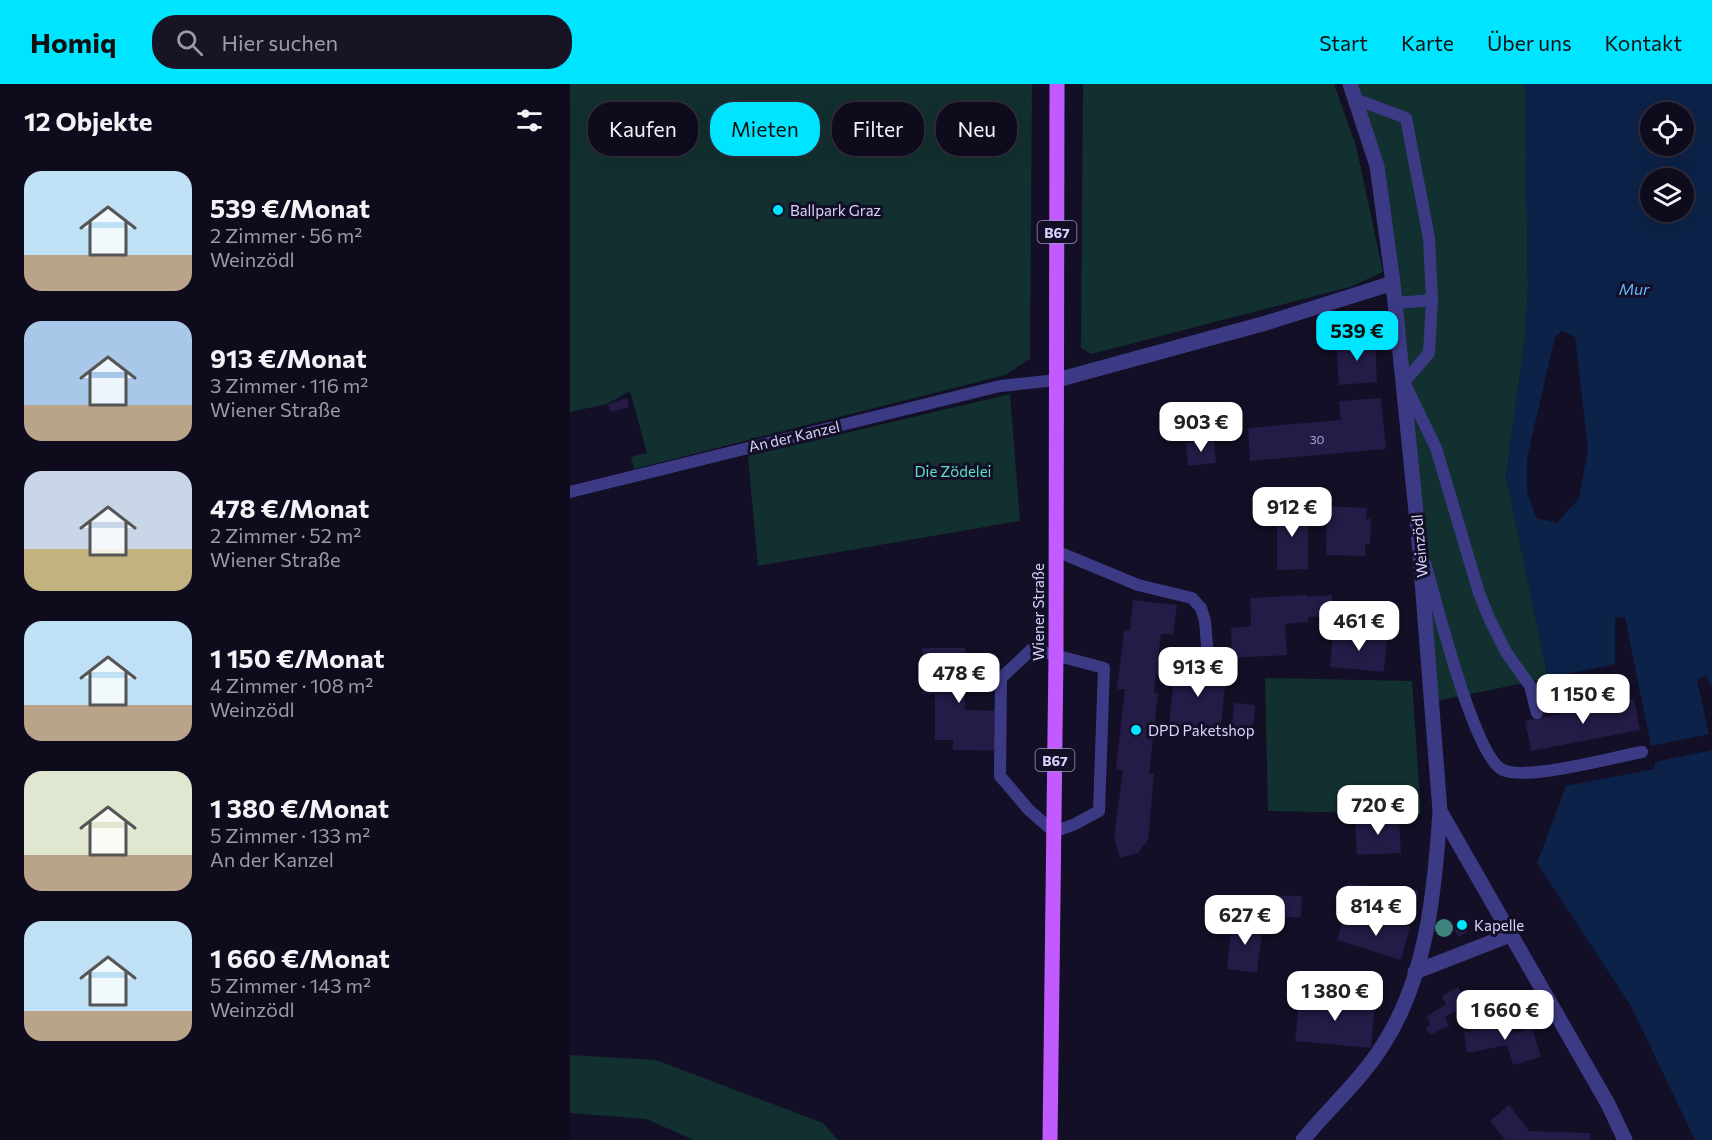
<!DOCTYPE html>
<html lang="de">
<meta charset="utf-8">
<style>
:root{--surface:#0e0b1c;--page:#171425;--text:#f1f3f6;--muted:#9b9ba3;--line:#2e2b3b;--accent:#00e5ff}
body{margin:0;font-family:Commissioner,sans-serif;background:var(--page);color:var(--text);height:100vh;display:flex;flex-direction:column;font-size:22px;white-space:nowrap}
*{box-sizing:border-box;margin:0}
p{font-size:20px;color:var(--muted)}
.icon{flex:none;width:33px;height:33px;fill:none;stroke:currentColor;stroke-width:2;stroke-linecap:round;stroke-linejoin:round}
.map{position:relative;flex:1;overflow:hidden}
.panel{display:flex;flex-direction:column;background:var(--surface);width:570px}
.panel>*{flex:none}
.hud{position:absolute;left:18px;top:18px;width:570px;height:54px;display:flex;gap:12px}
.fabs{position:absolute;left:1070px;top:18px;display:grid;gap:12px}
.fabs a{display:grid;place-items:center;width:54px;height:54px;border-radius:50%;background:var(--surface);box-shadow:0 6px 24px #0002,0 0 0 2px var(--line);font-size:30px}
.price{position:absolute;translate:-50% -51px;padding:0 14px;border-radius:12px;background:#fff;color:#222;font-size:20px;line-height:39px;filter:drop-shadow(0 2px 3px #0008)}
.price::after{content:'';position:absolute;left:50%;top:36px;width:18px;height:14px;margin-left:-9px;background:inherit;clip-path:polygon(0 0,100% 0,50% 100%)}
.price.selected{background:var(--accent);color:#111}
ul{padding:0;list-style:none}
li{display:flex;align-items:center;gap:18px;height:150px;padding:0 24px}
li span{display:grid;place-items:center;flex:none;width:168px;height:120px;border-radius:18px;color:#555}
li>.icon{margin-inline-start:auto}
span .icon{width:72px;height:72px;fill:#fffc;stroke-width:1}
li b{font-size:26px}
h2{display:flex;justify-content:space-between;align-items:center;height:72px;padding:0 24px;font-size:26px}
.pill{padding:0 21px;border-radius:24px;background:var(--surface);box-shadow:0 6px 24px #0002,0 0 0 2px var(--line);font-size:21px;line-height:54px}
.pill.selected{background:var(--accent);color:#111}
header{display:flex;align-items:center;gap:36px;box-sizing:border-box;height:84px;padding:0 30px;background:var(--accent);color:#111}
header strong{font-size:28px}
nav{display:flex;gap:33px;margin-inline-start:auto;font-size:21px}
.search{width:420px;height:54px;background:var(--page);display:flex;align-items:center;gap:15px;box-sizing:border-box;padding:0 21px;border-radius:24px;color:var(--muted);font-size:22px}
main{display:flex;flex:1;min-height:0}
.map>svg:first-child{display:block}
.green{fill:#12302f}
.water{fill:#0c2248;fill-rule:evenodd}
.building{fill:#241b47}
.lines{fill:none;stroke-linecap:round;stroke-linejoin:round}
.service{stroke:#3d3a85;stroke-width:12}
.minor{stroke:#3d3a85;stroke-width:15}
.primary{stroke:#c25bff;stroke-width:15}
.tree{fill:#3d827b}
.poi-dot{fill:#00e5ff;stroke:#130f26;stroke-width:2}
.labels{text-anchor:middle;dominant-baseline:central;stroke-width:6;stroke-linejoin:round;paint-order:stroke}
.number-label{font-size:12px;fill:#aca6d1}
.shield{fill:#130f26;stroke:#9e99be;stroke-width:1.5}
.shield-label{font-size:14px;font-weight:bold;fill:#d9d4ff}
.poi-label{font-size:15px;fill:#d9d4ff;stroke:#130f26;text-anchor:start}
.street-label{font-size:15px;fill:#d9d4ff;stroke:#130f26}
.park-label{font-size:15px;fill:#5fe0c0;stroke:#130f26}
.water-label{font-size:16px;font-style:italic;fill:#62b6ff;stroke:#130f26}
</style>
<header>
<strong>Homiq</strong>
<div class="search"><svg class="icon" aria-label="search" viewBox="0 0 24 24"><circle cx="10" cy="10" r="6"/><path d="M15 15l6 6"/></svg>Hier suchen</div>
<nav><a>Start</a><a>Karte</a><a>Über uns</a><a>Kontakt</a></nav>
</header>
<main>
<section class="panel">
<h2>12 Objekte<svg class="icon" aria-label="filters" viewBox="0 0 24 24"><path d="M4 7h16M4 17h16"/><circle cx="9" cy="7" r="2"/><circle cx="15" cy="17" r="2"/></svg></h2>
<ul>
<li><span style="background:linear-gradient(#bfe0f5 70%,#b9a48a 0)"><svg class="icon" aria-label="home" viewBox="0 0 24 24"><path d="M3 11l9-7 9 7M6 9v11h12V9"/></svg></span><div><b>539 €/Monat</b><p>2 Zimmer · 56 m²</p><p>Weinzödl</p></div></li>
<li><span style="background:linear-gradient(#a9c7e8 70%,#b9a48a 0)"><svg class="icon" aria-label="home" viewBox="0 0 24 24"><path d="M3 11l9-7 9 7M6 9v11h12V9"/></svg></span><div><b>913 €/Monat</b><p>3 Zimmer · 116 m²</p><p>Wiener Straße</p></div></li>
<li><span style="background:linear-gradient(#c9d6e8 65%,#c2b280 0)"><svg class="icon" aria-label="home" viewBox="0 0 24 24"><path d="M3 11l9-7 9 7M6 9v11h12V9"/></svg></span><div><b>478 €/Monat</b><p>2 Zimmer · 52 m²</p><p>Wiener Straße</p></div></li>
<li><span style="background:linear-gradient(#bfe0f5 70%,#b9a48a 0)"><svg class="icon" aria-label="home" viewBox="0 0 24 24"><path d="M3 11l9-7 9 7M6 9v11h12V9"/></svg></span><div><b>1 150 €/Monat</b><p>4 Zimmer · 108 m²</p><p>Weinzödl</p></div></li>
<li><span style="background:linear-gradient(#dfe7d0 70%,#b9a48a 0)"><svg class="icon" aria-label="home" viewBox="0 0 24 24"><path d="M3 11l9-7 9 7M6 9v11h12V9"/></svg></span><div><b>1 380 €/Monat</b><p>5 Zimmer · 133 m²</p><p>An der Kanzel</p></div></li>
<li><span style="background:linear-gradient(#bfe0f5 75%,#b9a48a 0)"><svg class="icon" aria-label="home" viewBox="0 0 24 24"><path d="M3 11l9-7 9 7M6 9v11h12V9"/></svg></span><div><b>1 660 €/Monat</b><p>5 Zimmer · 143 m²</p><p>Weinzödl</p></div></li>
</ul>
</section>
<div class="map">
<svg width="1142" height="1056" viewBox="0 0 1142 1056">
<rect width="100%" height="100%" fill="#130f26"/>
<path class="green" d="M0,0H462L460,275L435,291L64,385L61,373L77,369L60,307L37,320L0,328Z
M513,0H764L786,62L813,188L780,203L521,270L511,264Z
M780,0H955L958,204L955,255L936,392L978,594L862,618L807,82Z
M440,310L450,437L188,482L178,372Z
M695,594L842,597L851,730L698,727Z
M0,971L86,976L253,1039L268,1056H124L76,1035L0,1029Z"/>
<path class="water" d="M955,0H1142V603L1136,592L1127,596L1139,650L1081,662L1055,533L1045,534V580L978,594L936,392L955,255L958,204ZM1080,28H1113V62H1080ZM1080,94H1113V128H1080ZM992,247L1005,253L1018,365L1009,414L987,439L966,434L957,408V374L985,253Z
M1142,666V1056H1125L1061,922L967,779L996,702L1084,685L1085,678Z"/>
<path class="building" d="M805,256L807,298L769,301L766,258Z
M57,314L59,323L40,328L38,320Z
M811,314L816,365L680,377L678,344L771,336L769,317Z
M644,356L646,379L618,382L616,359Z
M757,422L797,424L796,435H801L800,460H795V472L756,471Z
M707,423H738V485L707,486Z
M737,511V513L762,511L763,532L738,533V538L715,540L717,571L662,574L661,544L681,542L680,514Z
M563,516L607,521L603,551L591,550L584,609H588L579,690H584L578,756L568,769L550,774L544,754L553,686H546L555,605H547L554,546H560Z
M763,547L817,552L814,588L760,583Z
M352,564H395V626L435,627V667L383,666V656H365V610H352Z
M605,579L657,584L650,650L599,644Z
M1064,615L1070,646L961,667L955,637Z
M664,619L685,621L683,644L662,642Z
M829,734L831,769L787,771L785,736Z
M778,800L848,806L846,828L776,822Z
M694,811L732,812L731,833H694Z
M774,833L811,845L814,835L840,843L831,876L767,856Z
M889,833L899,836L896,849L888,853L885,846Z
M662,836L693,840L687,889L657,885Z
M888,903L897,920L875,933L879,942L860,951L856,944L860,940L857,932L876,920L872,912Z
M730,912L805,919L801,964L725,957Z
M959,934L971,973L943,981L937,961L897,969L894,948L941,938L944,949L953,947L951,937Z
M939,1021L959,1047L1020,1049V1056H935L920,1037Z"/>
<g class="lines">
<path class="service" d="M785,15L836,34L859,154L862,216L826,219
M862,216L859,269L834,298L866,364L909,509L919,534L936,568L960,602L967,629
M0,408L430,302L487,296
M486,467L568,501L622,514L631,524L635,537L638,574
M855,479C866,515 904,674 933,686C958,697 1043,673 1072,668
M462,565L534,584L529,727L505,740L484,748L459,726L430,692L431,594Z"/>
<path class="minor" d="M780,0L807,82L823,199L849,458L870,727L1038,1020L1055,1056
M487,296L696,239L823,199
M845,888L940,851
M733,1056C759,1024 791,996 813,961C857,893 865,805 870,727"/>
<path class="primary" d="M480,1056L486,571L487,0"/>
</g>
<circle class="tree" cx="874" cy="844" r="9"/>
<g class="poi-dot">
<circle cx="208" cy="126" r="6"/>
<circle cx="566" cy="646" r="6"/>
<circle cx="892" cy="841" r="6"/>
</g>
<g class="labels">
<g class="number-label">
<text x="747" y="355">30</text>
</g>
<g class="shield">
<rect x="467.5" y="137" width="39" height="22" rx="4.5"/>
<rect x="465.5" y="665" width="39" height="22" rx="4.5"/>
</g>
<g class="shield-label">
<text x="487" y="148">B67</text>
<text x="485" y="676">B67</text>
</g>
<g class="poi-label">
<text x="220" y="126">Ballpark Graz</text>
<text x="578" y="646">DPD Paketshop</text>
<text x="904" y="841">Kapelle</text>
</g>
<g class="street-label">
<text transform="translate(224 352) rotate(-13)">An der Kanzel</text>
<text transform="translate(849 462) rotate(-95)">Weinzödl</text>
<text transform="translate(468 528) rotate(-90)">Wiener Straße</text>
</g>
<g class="park-label">
<text x="383" y="387">Die Zödelei</text>
</g>
<g class="water-label">
<text x="1064" y="204">Mur</text>
</g>
</g>
</svg>
<div class="fabs">
<a><svg class="icon" aria-label="locate" viewBox="0 0 24 24"><circle cx="12" cy="12" r="6"/><path d="M12 2v4M12 18v4M2 12h4M18 12h4"/></svg></a>
<a><svg class="icon" aria-label="layers" viewBox="0 0 24 24"><path d="M12 4l9 5-9 5-9-5zM3 14l9 5 9-5"/></svg></a>
</div>
<b class="price selected" style="left:787px;top:278px">539 €</b>
<b class="price" style="left:631px;top:369px">903 €</b>
<b class="price" style="left:722px;top:454px">912 €</b>
<b class="price" style="left:789px;top:568px">461 €</b>
<b class="price" style="left:628px;top:614px">913 €</b>
<b class="price" style="left:389px;top:620px">478 €</b>
<b class="price" style="left:1013px;top:641px">1 150 €</b>
<b class="price" style="left:808px;top:752px">720 €</b>
<b class="price" style="left:806px;top:853px">814 €</b>
<b class="price" style="left:675px;top:862px">627 €</b>
<b class="price" style="left:765px;top:938px">1 380 €</b>
<b class="price" style="left:935px;top:957px">1 660 €</b>
<div class="hud">
<a class="pill">Kaufen</a>
<a class="pill selected">Mieten</a>
<a class="pill">Filter</a>
<a class="pill">Neu</a>
</div>
</div>
</main>
